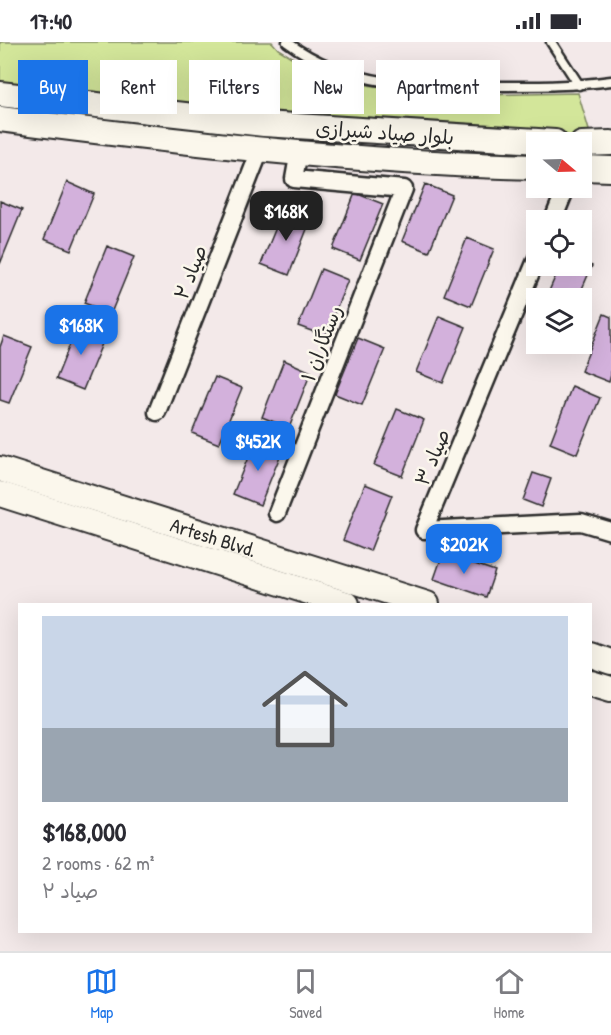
<!DOCTYPE html>
<meta charset="utf-8">
<style>
:root{--surface:#fff;--page:#f2f2f3;--text:#2b2b33;--muted:#7c7c81;--line:#e1e1e2;--accent:#1a73e8}
body{margin:0;font-family:"Patrick Hand","Playpen Sans Arabic",sans-serif;background:var(--page);color:var(--text);height:100vh;display:flex;flex-direction:column;font-size:22px;white-space:nowrap}
*{box-sizing:border-box;margin:0}
p{font-size:20px;color:var(--muted)}
.icon{flex:none;width:33px;height:33px;fill:none;stroke:currentColor;stroke-width:2;stroke-linecap:round;stroke-linejoin:round}
.map{position:relative;flex:1;overflow:hidden}
.details{position:absolute;left:18px;top:561px;width:574px;height:330px;display:flex;flex-direction:column;background:var(--surface);border-radius:0px;box-shadow:0 6px 24px #0002}
.details>*{flex:none}
.top-card{position:absolute;left:18px;top:18px;width:576px;height:54px;display:flex;gap:12px}
.needle{width:39px;rotate:109deg}
.fabs{position:absolute;left:526px;top:90px;display:grid;gap:12px}
.fabs a{display:grid;place-items:center;width:66px;height:66px;border-radius:0px;background:var(--surface);box-shadow:0 6px 24px #0002;font-size:30px}
.price{position:absolute;translate:-50% -51px;padding:0 14px;border-radius:12px;background:var(--accent);color:#fff;font-size:20px;line-height:39px;filter:drop-shadow(0 2px 3px #0008)}
.price::after{content:'';position:absolute;left:50%;top:36px;width:18px;height:14px;margin-left:-9px;background:inherit;clip-path:polygon(0 0,100% 0,50% 100%)}
.price.active{background:#222;color:#fff}
ul{padding:0;list-style:none}
li{display:grid;align-content:center;gap:12px;height:318px;padding:0 24px}
li span{display:grid;place-items:center;height:186px;border-radius:0px;color:#555}
li>.icon{margin-inline-start:auto}
span .icon{width:108px;height:108px;fill:#fffc;stroke-width:1}
li b{font-size:26px}
.tag{padding:0 21px;border-radius:0px;background:var(--surface);box-shadow:0 6px 24px #0002;font-size:21px;line-height:54px}
.tag.active{background:var(--accent);color:#fff}
.status{display:flex;justify-content:space-between;align-items:center;height:42px;padding:0 30px;background:var(--surface);direction:ltr}
.status svg{height:16px;fill:currentColor}
.tab-bar{display:flex;justify-content:space-around;align-items:center;height:84px;border-top:2px solid var(--line);background:var(--surface);font-size:16px;color:var(--muted)}
.tab-bar a{display:grid;justify-items:center;gap:3px}
.tab-bar .active{color:var(--accent)}
.map>svg:first-child{display:block}
.green{fill:#d3e69a;stroke:#7f8862;stroke-width:1.5}
.building{fill:#d3b1dc;stroke:#2b2b2b;stroke-width:1.5}
.lines{fill:none;stroke-linecap:round;stroke-linejoin:round}
.lane-casing{stroke:#2b2b2b;stroke-width:13}
.street-casing{stroke:#2b2b2b;stroke-width:21}
.secondary-casing{stroke:#2b2b2b;stroke-width:28}
.lane{stroke:#fbf7ec;stroke-width:8}
.street{stroke:#fbf7ec;stroke-width:16}
.secondary{stroke:#fbf7ec;stroke-width:24}
.labels{text-anchor:middle;dominant-baseline:central;stroke-width:5;stroke-linejoin:round;paint-order:stroke}
.street-label{font-size:20px;fill:#2b2b2b;stroke:#fbf7ec}
</style>
<div class="status"><b>17:40</b><svg viewBox="0 0 49 12"><path d="M0 12V9h3v3zM5 12V6h3v6zM10 12V3h3v9zM15 12V0h3v12zM26 1h20v11H26zM47 4h2v5h-2z"/></svg></div>
<div class="map">
<svg width="611" height="909" viewBox="0 0 611 909">
<rect width="100%" height="100%" fill="#f3e9e9"/>
<filter id="ink" filterUnits="userSpaceOnUse"><feTurbulence type="fractalNoise" baseFrequency=".0167" numOctaves="2"/><feDisplacementMap in="SourceGraphic" scale="12" xChannelSelector="R" yChannelSelector="G"/><feConvolveMatrix kernelMatrix="1 2 1 2 8 2 1 2 1" color-interpolation-filters="sRGB"/></filter>
<g filter="url(#ink)">
<path class="green" d="M0,0H272L278,7L324,35L428,54L578,51L591,95L271,76L0,39Z"/>
<path class="building" d="M67,140L94,152L71,208L44,197Z
M425,142L452,153L429,210L402,199Z
M355,151L383,162L360,218L333,207Z
M0,159L22,168L0,222Z
M284,166L311,177L289,233L261,222Z
M467,196L494,207L471,264L444,253Z
M107,204L134,215L111,271L84,261Z
M582,220L592,224L578,256H546L560,224H582Z
M321,227L348,238L325,294L298,284Z
M604,272L611,275V333L609,340L581,329Z
M439,274L466,285L443,341L416,330Z
M79,280L106,292L83,348L56,337Z
M4,294L32,305L9,361L0,358V305Z
M358,296L385,307L362,363L335,352Z
M284,318L311,330L289,386L262,375Z
M215,335L242,346L219,402L192,391Z
M572,344L600,356L577,412L550,401Z
M397,367L424,378L402,434L374,423Z
M256,396L283,407L260,463L233,452Z
M533,431L551,437L541,465L523,458Z
M365,442L392,453L370,509L343,498Z
M443,511L495,529L486,555L434,537Z"/>
<g class="lines">
<g class="lane-casing">
<path id="lane" d="M287,0C352,48 426,45 502,44C538,44 575,44 611,39
M551,0L579,43"/>
</g>
<g class="street-casing">
<path id="street" d="M553,178L566,146
M537,216L424,488L581,480L611,489
M157,370L261,106
M277,471L404,147L294,137L299,109"/>
</g>
<g class="secondary-casing">
<g id="secondary">
<path d="M0,52L264,82L555,100"/>
<path d="M0,77C178,100 358,121 537,125"/>
<path d="M582,102L611,101"/>
<path d="M582,126L611,127"/>
<path id="s1" d="M0,427L427,562"/>
<path d="M0,452L347,562"/>
<path d="M591,613L611,620"/>
<path d="M591,641L611,647"/>
</g>
</g>
<use href="#lane" class="lane"/>
<use href="#street" class="street"/>
<use href="#secondary" class="secondary"/>
</g>
</g>
<g class="labels">
<g class="street-label">
<text transform="translate(385 90) rotate(4)">بلوار صیاد شیرازی</text>
<text transform="translate(190 230) rotate(-68)">صیاد ۲</text>
<text transform="translate(321 301) rotate(-69)">رستگاران ۱</text>
<text transform="translate(432 415) rotate(-67)">صیاد ۳</text>
<text stroke="none"><textPath href="#s1" startOffset="224">Artesh Blvd.</textPath></text>
</g>
</g>
</svg>
<div class="fabs">
<a><svg class="needle" viewBox="-14 -14 28 28"><path d="M0-13l5 13h-10z" fill="#e53935"/><path d="M0 13l5-13h-10z" fill="#7c7c81"/></svg></a>
<a><svg class="icon" aria-label="locate" viewBox="0 0 24 24"><circle cx="12" cy="12" r="6"/><path d="M12 2v4M12 18v4M2 12h4M18 12h4"/></svg></a>
<a><svg class="icon" aria-label="layers" viewBox="0 0 24 24"><path d="M12 4l9 5-9 5-9-5zM3 14l9 5 9-5"/></svg></a>
</div>
<b class="price active" style="left:286px;top:200px">$168K</b>
<b class="price" style="left:81px;top:314px">$168K</b>
<b class="price" style="left:258px;top:430px">$452K</b>
<b class="price" style="left:464px;top:533px">$202K</b>
<div class="top-card">
<a class="tag active">Buy</a>
<a class="tag">Rent</a>
<a class="tag">Filters</a>
<a class="tag">New</a>
<a class="tag">Apartment</a>
</div>
<section class="details">
<ul>
<li><span style="background:linear-gradient(#c9d6e8 60%,#9aa5b1 0)"><svg class="icon" aria-label="home" viewBox="0 0 24 24"><path d="M3 11l9-7 9 7M6 9v11h12V9"/></svg></span><div><b>$168,000</b><p>2 rooms · 62 m²</p><p>صیاد ۲</p></div></li>
</ul>
</section>
</div>
<nav class="tab-bar">
<a class="active"><svg class="icon" aria-label="map" viewBox="0 0 24 24"><path d="M3 6l6-2 6 2 6-2v14l-6 2-6-2-6 2zM9 4v14M15 6v14"/></svg>Map</a>
<a><svg class="icon" aria-label="saved" viewBox="0 0 24 24"><path d="M7 4h10v16l-5-4-5 4z"/></svg>Saved</a>
<a><svg class="icon" aria-label="home" viewBox="0 0 24 24"><path d="M3 11l9-7 9 7M6 9v11h12V9"/></svg>Home</a>
</nav>
